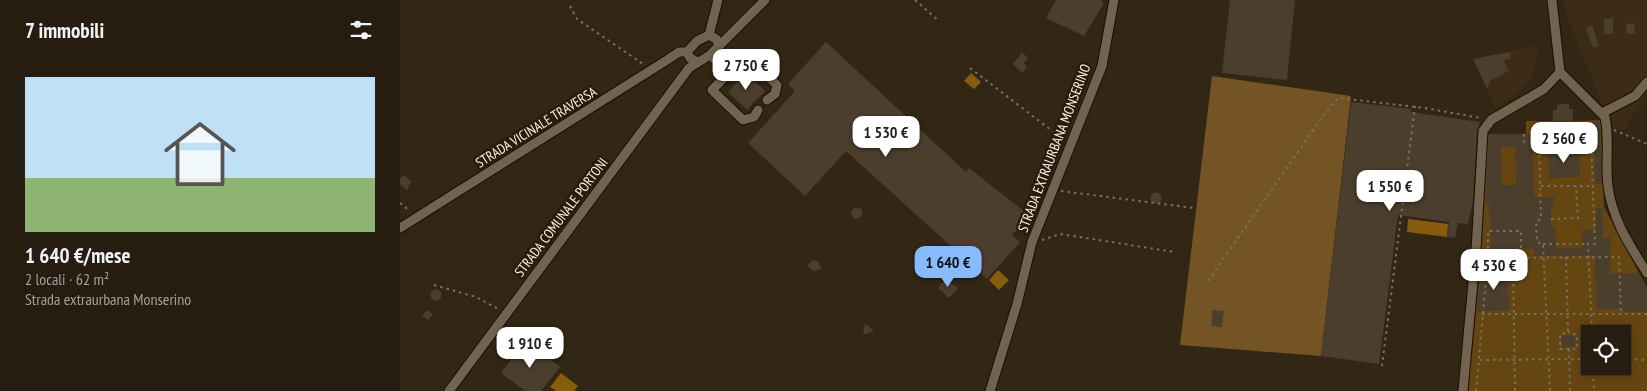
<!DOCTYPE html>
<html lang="it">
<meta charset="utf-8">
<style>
:root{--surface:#261c10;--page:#2e2519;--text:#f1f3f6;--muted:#a4a19f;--line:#423a30;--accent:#87bbfb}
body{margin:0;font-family:"PT Sans Narrow",sans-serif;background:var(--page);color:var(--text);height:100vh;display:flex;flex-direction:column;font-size:19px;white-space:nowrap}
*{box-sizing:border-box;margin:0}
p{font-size:16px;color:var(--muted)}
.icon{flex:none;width:28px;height:28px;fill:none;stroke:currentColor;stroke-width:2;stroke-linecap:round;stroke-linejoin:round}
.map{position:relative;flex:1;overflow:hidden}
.sheet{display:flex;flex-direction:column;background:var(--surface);width:400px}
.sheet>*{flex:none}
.buttons{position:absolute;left:1181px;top:325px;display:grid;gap:10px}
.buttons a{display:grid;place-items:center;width:50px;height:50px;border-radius:0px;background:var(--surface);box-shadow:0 2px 12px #0003,0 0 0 1px var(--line);font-size:25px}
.price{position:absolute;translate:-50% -42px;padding:0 11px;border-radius:10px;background:#fff;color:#222;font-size:16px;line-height:32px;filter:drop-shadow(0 1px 2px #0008)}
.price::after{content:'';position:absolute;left:50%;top:30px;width:15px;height:11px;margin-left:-8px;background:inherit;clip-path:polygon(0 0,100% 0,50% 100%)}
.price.selected{background:var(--accent);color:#111}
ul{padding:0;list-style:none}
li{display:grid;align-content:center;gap:10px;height:265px;padding:0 25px}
li span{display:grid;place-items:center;height:155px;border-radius:0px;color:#555}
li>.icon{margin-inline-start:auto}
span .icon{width:90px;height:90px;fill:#fffc;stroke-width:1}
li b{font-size:21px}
h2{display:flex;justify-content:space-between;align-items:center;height:60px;padding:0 25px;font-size:21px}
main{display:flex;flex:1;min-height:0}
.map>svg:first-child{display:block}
.built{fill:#3c2c15}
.green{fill:#664610;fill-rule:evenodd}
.forest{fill:#745424}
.water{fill:#885c0e}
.building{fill:#4b3e2d;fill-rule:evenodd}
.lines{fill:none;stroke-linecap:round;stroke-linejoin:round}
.minor-casing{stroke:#1a0f01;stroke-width:11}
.path{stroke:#7b7062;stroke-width:2;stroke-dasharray:2.5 4;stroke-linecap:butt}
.minor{stroke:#716350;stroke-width:9}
.labels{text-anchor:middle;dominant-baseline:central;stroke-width:5;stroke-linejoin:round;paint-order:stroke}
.street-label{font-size:14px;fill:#faf1e7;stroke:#281c0c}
</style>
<main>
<section class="sheet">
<h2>7 immobili<svg class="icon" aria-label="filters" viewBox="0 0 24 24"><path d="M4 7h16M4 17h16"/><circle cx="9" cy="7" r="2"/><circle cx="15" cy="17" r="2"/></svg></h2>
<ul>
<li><span style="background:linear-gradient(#bfe0f5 65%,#8fb573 0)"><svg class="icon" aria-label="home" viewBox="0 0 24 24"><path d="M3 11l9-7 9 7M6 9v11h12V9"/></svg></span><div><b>1 640 €/mese</b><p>2 locali · 62 m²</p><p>Strada extraurbana Monserino</p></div></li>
</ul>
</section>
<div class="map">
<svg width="1247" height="391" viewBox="0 0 1247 391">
<rect width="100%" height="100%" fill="#322615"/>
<path class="built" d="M1164,0H1247V93L1224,130L1211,126L1166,14Z
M1139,45L1133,77L1118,93L1096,108L1073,59Z"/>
<path class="green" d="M1169,104V109H1173V121L1201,120L1204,207L1247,288V391H1068L1080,269L1082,203L1088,134H1126V121H1153V110H1157V105ZM1190,334H1222V366H1190Z"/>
<path class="forest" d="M812,76L951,96L921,356L780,345Z"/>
<path class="water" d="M571,73L581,82L574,89L564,81Z
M1008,219L1048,224L1047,237L1007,232Z
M598,270L609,280L599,290L589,280Z
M161,373L178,386L174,391H156L150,387Z"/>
<path class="building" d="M656,0H700L704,3L684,36L646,18Z
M830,0H895L887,80L822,73Z
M1213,18V34H1204V19Z
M1234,23L1235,34H1227L1226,24Z
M1192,25L1199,46L1193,48L1186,28Z
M426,42L566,172L569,168L630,216L612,235L620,242L587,279L446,151L405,196L348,143L395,91L388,84Z
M622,52L628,58L624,63L627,67L622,73L613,64Z
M1110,52L1111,59L1103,60L1109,71L1091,80L1087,89L1073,59Z
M345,73L365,91L347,110L328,92Z
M951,102L1011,109V112L1080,122L1077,131L1073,202L1068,224L1058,223L1055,238L1047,237L1049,222L998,215L979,364L921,356Z
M1169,104V109H1173V132L1154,133L1153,110H1157V105Z
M1194,120H1199L1200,126L1202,184H1195Z
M1089,134H1132L1134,197H1154V206H1151V227H1155L1156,248H1182V230H1196V208H1203V238H1211L1210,274L1239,273L1247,288V312H1224V309H1196L1195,255L1134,256V249H1118V255H1091L1089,203H1085ZM1101,147H1115L1116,185H1102Z
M1179,150L1180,177L1149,178L1148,151Z
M3,175L11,181L7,190L0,184V179Z
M750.5 198a5.5 5.5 0 1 1 11 0a5.5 5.5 0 1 1-11 0Z
M451.5 213a5.5 5.5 0 1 1 11 0a5.5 5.5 0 1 1-11 0Z
M413,260L418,262L422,269L414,271L409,268L408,265Z
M1081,269L1108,270L1109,310L1077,312Z
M545,279L558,288L549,298L538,288Z
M30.5 295a5.5 5.5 0 1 1 11 0a5.5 5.5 0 1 1-11 0Z
M27,310L33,314L28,320L22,316Z
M813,310L824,311L822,327L811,326Z
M465,323L474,331L463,335Z
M1164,335L1175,336V347H1162V336Z
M126,341L160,367L141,391H125L101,373Z"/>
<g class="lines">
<g class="minor-casing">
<path id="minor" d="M1152,0L1160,72
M309,35L318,0
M310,55L329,73L346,56L377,85L375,94L367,100
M297,62L290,58L287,52L297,41L309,35L316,39L319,45
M1160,72L1205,117C1210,140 1205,163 1208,186C1212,219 1230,246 1247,273
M329,73L312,90L343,120L354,117L358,110
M1202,113L1235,96L1247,82
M0,228L267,60L279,52H287
M49,391L289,68L310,55L365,0
M590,391L617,304L632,242L702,66L714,0
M1063,391L1076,250L1083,131L1091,120L1144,89L1160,72"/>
</g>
<path class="path" d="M515,0L539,21
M170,6L177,19L243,64
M570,68L664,140
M1214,130L1247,144
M1124,134V142H1126
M1132,142L1191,140L1195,244H1188L1192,334
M1139,142L1141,219L1136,222L1137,242L1143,244L1150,391
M1141,186H1193
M661,191L794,208
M0,203L10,211
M1151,219L1178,218L1176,186
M642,240L660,234L775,252
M1143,244H1188
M1166,257L1168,332L1160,335V349H1177V335L1168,332
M1088,258L1219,257L1221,315
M1113,258L1115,391
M808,281L925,113L938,98L1025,108L1081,118
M34,285L76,297L100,310
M1082,314H1247
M1169,349L1170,391
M1222,359L1247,360
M1080,360L1190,359
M982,366L1015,106
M1193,366L1194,391
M1076,391L1088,258V231H1121V258"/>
<use href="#minor" class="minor"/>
</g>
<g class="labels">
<g class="street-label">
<text transform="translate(136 127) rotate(-32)">STRADA VICINALE TRAVERSA</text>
<text transform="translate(654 148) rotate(-69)">STRADA EXTRAURBANA MONSERINO</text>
<text transform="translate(161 217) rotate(-53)">STRADA COMUNALE PORTONI</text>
</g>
</g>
</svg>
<div class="buttons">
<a><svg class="icon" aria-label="locate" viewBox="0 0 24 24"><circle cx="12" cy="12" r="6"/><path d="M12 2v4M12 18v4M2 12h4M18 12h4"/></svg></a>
</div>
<b class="price" style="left:346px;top:91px">2 750 €</b>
<b class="price" style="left:486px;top:158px">1 530 €</b>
<b class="price" style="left:1164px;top:164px">2 560 €</b>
<b class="price" style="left:990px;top:212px">1 550 €</b>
<b class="price selected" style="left:548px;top:288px">1 640 €</b>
<b class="price" style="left:1094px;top:291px">4 530 €</b>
<b class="price" style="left:130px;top:369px">1 910 €</b>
</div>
</main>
